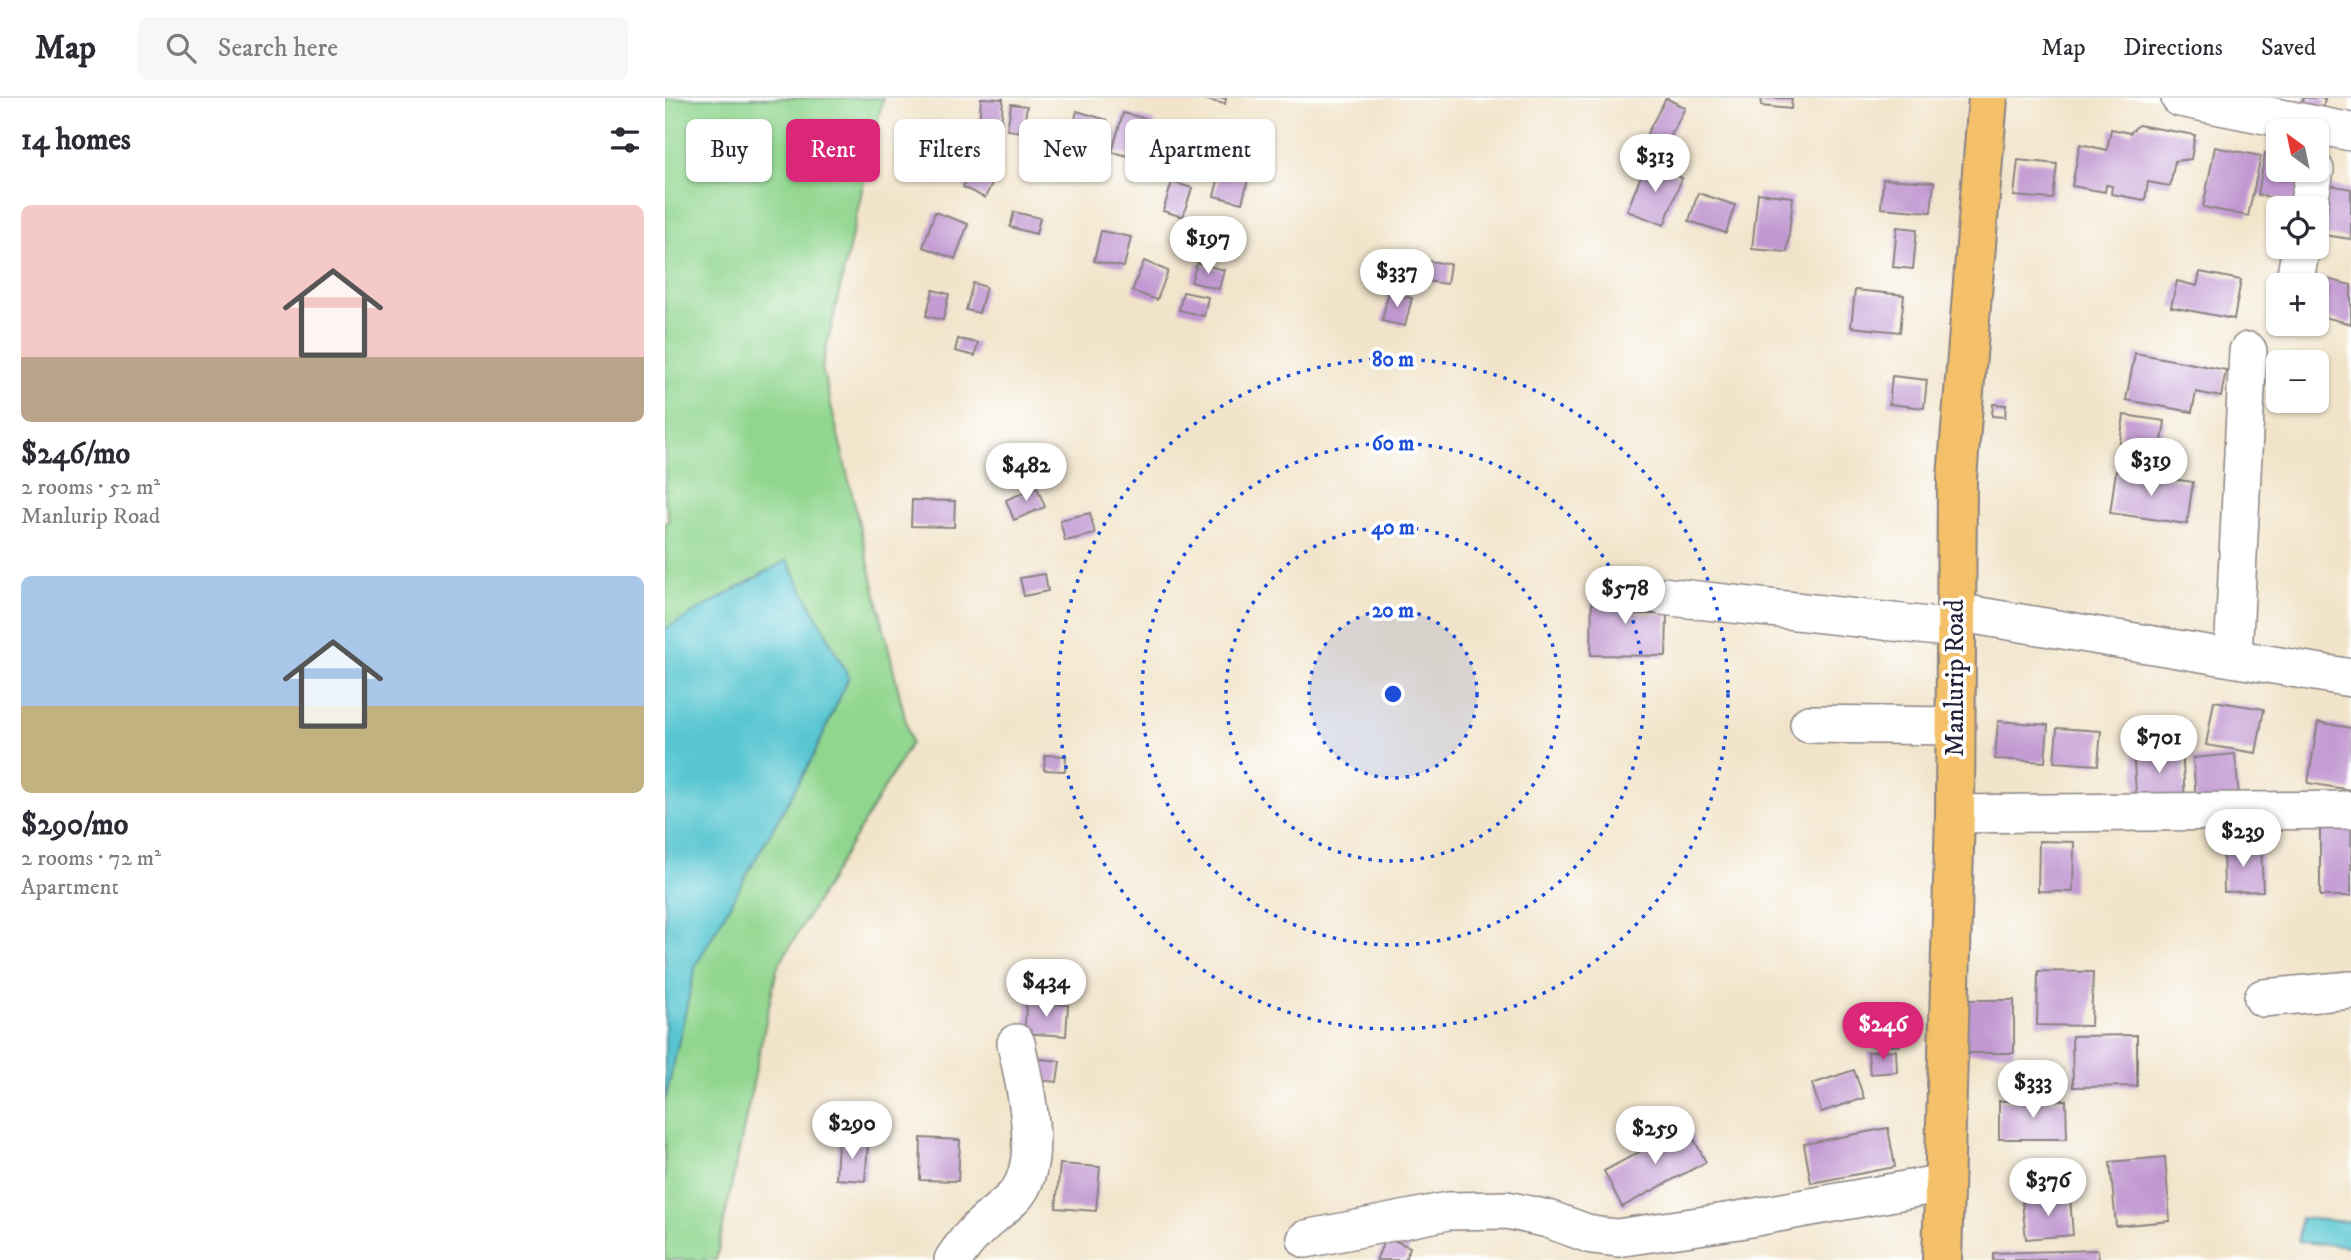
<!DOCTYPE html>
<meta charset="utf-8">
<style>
:root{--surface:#fff;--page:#f7f7f7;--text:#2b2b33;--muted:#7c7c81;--line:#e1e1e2;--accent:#db2777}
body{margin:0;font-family:"IM FELL DW Pica",serif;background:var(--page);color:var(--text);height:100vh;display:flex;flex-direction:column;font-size:26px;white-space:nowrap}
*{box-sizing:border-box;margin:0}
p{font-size:23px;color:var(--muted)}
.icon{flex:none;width:38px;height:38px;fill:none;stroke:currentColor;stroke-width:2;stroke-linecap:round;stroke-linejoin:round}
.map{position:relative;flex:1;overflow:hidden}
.side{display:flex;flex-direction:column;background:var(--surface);width:665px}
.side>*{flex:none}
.guide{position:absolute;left:21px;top:21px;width:665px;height:63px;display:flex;gap:14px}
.needle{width:46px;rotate:327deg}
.controls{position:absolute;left:1601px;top:21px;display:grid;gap:14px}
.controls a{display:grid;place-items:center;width:63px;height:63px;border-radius:10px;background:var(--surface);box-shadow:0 2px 5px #0004;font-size:35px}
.price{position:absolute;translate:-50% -60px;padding:0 16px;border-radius:24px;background:#fff;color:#222;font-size:23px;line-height:46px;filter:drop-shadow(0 2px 4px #0008)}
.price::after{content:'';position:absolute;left:50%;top:42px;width:21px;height:16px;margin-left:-10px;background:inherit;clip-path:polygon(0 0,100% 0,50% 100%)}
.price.selected{background:var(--accent);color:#fff}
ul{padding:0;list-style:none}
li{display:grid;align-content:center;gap:14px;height:371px;padding:0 21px}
li span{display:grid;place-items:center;height:217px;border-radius:10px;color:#555}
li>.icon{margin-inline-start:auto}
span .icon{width:126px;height:126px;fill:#fffc;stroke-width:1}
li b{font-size:30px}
h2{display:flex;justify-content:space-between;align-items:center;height:84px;padding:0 21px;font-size:30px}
.chip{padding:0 24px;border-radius:10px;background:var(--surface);box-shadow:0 2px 5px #0004;font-size:24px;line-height:63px}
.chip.selected{background:var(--accent);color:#fff}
header{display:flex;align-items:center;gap:42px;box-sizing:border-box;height:98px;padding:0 35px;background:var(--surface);border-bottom:2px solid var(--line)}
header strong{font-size:33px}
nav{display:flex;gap:38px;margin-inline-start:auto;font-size:24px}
.search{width:490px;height:63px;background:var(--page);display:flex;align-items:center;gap:18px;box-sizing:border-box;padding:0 24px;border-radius:10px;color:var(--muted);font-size:26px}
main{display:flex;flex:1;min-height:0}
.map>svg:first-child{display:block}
.green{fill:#91d68f;stroke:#5a7c65;stroke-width:2}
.water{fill:#59c6d1;stroke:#3e7486;stroke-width:2}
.building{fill:#c198d1}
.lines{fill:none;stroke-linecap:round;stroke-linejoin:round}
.minor-casing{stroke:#8a8382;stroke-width:40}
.major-casing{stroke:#8a8382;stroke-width:42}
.minor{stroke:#fff;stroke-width:37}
.major{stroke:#f4c16a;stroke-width:38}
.ring{fill:none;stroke:#1d4ed8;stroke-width:3.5;stroke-dasharray:3.5 7}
.labels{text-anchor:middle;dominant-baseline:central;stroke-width:7;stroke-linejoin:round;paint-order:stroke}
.street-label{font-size:26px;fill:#22223b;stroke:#fff}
.centre{fill:#1d4ed8;stroke:#fff;stroke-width:3.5}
.ring-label{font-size:21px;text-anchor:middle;font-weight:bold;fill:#1d4ed8;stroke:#fff;stroke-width:7;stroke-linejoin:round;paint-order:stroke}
</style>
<header>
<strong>Map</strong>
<div class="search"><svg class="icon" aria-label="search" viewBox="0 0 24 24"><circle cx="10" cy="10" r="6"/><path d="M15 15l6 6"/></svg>Search here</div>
<nav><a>Map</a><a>Directions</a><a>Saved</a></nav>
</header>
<main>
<section class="side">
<h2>14 homes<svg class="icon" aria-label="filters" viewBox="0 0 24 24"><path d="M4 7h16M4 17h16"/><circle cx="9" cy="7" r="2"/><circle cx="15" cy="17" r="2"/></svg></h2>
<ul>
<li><span style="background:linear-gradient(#f6c9c9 70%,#b9a48a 0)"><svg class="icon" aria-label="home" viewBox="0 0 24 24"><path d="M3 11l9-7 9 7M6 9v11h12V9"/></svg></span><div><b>$246/mo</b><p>2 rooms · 52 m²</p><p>Manlurip Road</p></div></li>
<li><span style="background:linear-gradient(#a9c7e8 60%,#c2b280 0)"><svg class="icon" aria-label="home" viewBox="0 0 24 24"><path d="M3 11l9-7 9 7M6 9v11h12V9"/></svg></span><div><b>$290/mo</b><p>2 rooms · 72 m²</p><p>Apartment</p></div></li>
</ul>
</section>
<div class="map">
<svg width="1686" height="1162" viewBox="0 0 1686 1162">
<rect width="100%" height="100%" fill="#fff"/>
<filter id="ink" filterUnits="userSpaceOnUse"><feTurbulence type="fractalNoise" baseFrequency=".0143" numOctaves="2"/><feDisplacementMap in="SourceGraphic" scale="14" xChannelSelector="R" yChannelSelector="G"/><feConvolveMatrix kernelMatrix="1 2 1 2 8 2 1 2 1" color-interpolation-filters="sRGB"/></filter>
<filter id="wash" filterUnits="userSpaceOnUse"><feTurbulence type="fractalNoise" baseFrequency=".00686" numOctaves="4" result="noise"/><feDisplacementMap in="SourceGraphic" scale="28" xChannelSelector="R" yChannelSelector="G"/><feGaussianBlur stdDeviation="1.57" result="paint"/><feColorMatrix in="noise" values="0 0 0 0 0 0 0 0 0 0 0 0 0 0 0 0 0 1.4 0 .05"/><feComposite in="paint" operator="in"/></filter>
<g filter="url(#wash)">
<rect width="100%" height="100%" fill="#f1e4ca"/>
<path class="green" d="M0,0H218L157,269L246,645L112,870L51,1162H0V426L4,422L0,403Z"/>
<path class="water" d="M122,462L184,579L147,661L31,867L0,1004V531Z
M1635,1120L1686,1124V1148L1633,1144Z"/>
<g id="blocks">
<path class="building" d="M316,0L338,1L336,31L314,29Z
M533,0H561L560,6Z
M1001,0L1020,10L998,53L978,43Z
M1097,0H1127L1126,11L1096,8Z
M1638,0H1660L1657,19L1635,14Z
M346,6L362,8L358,34L342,32Z
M412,13L442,22L437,41L407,33Z
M458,15L490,23L480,62L447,54Z
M1473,27L1530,37L1526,61L1510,63L1505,88L1483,84L1480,102L1446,96L1447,88L1441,87L1440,94L1407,88L1415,46L1442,52L1446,31L1465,35Z
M317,39L334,50L324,65L307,54Z
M407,44L422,48L418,60L403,56Z
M1550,49L1596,58L1583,118L1538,109Z
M1600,55L1614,58V72H1640L1634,104L1593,97Z
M1353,62L1392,66L1388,101L1349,98Z
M981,65L1017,80L999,127L962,113Z
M306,72L328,83L320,100L298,89Z
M555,75L583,82L577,105L549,98Z
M1218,81L1269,84L1266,114L1216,110Z
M507,84L527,90L518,119L498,113Z
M1659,86L1686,91V141L1652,136Z
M1033,95L1070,107L1061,135L1024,123Z
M1093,95L1128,99L1122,154L1087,151Z
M270,114L303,126L290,161L258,149Z
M349,114L375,120L371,136L345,129Z
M1232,129L1252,131L1248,171L1228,169Z
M436,133L466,139L459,169L429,163Z
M479,163L503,173L492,202L467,193Z
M764,163L785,166L782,186L760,183Z
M532,165L559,172L554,191L526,184Z
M1535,174L1576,182L1569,221L1506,209L1512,183L1532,188Z
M1646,177L1686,187V226L1652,217V187H1643Z
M308,185L321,189L314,215L301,212Z
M268,192L284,196L278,222L261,218Z
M1190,192L1239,197L1235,234L1186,229Z
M518,194L543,199L539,218L514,212Z
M723,195L747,200L740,228L717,223Z
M293,241L313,245L310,258L290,253Z
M1470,255L1561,272L1556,299L1531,294L1527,314L1461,302Z
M1227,278L1262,282L1259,310L1224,306Z
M1328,306L1341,307L1340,319L1327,318Z
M1459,317L1500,323L1493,371L1452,364Z
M1451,373L1528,384L1522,426L1445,415Z
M372,389L380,409L349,422L341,402Z
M247,402L290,403L289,429L246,428Z
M425,415L430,436L400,443L395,422Z
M380,476L383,493L359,498L355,480Z
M927,491L972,492L971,516H1002L1001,558L926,557Z
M1549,603L1599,611L1591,655L1541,647Z
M1333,623L1383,627L1380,664L1330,661Z
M1653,624L1686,630V692L1643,685Z
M1392,630L1436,633L1433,667L1389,664Z
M1517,647L1520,704L1472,708L1468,651Z
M1570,656L1574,699L1531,703L1528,660Z
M380,657L401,658L400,673L379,672Z
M1655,722H1686V798H1655Z
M1374,743L1409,744L1408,794L1373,793Z
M1596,747L1598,793L1559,794L1558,749Z
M1373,873L1428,874L1426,928L1372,927Z
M1298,902H1349V955H1298Z
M362,903L403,907L401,938L359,935Z
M1203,929L1235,930V948H1203Z
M1472,937V988L1408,989L1407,938Z
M1231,952L1232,974L1205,976L1203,954Z
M367,960L395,963L392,984L364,981Z
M1189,972L1199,1000L1156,1014L1147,986Z
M1401,1002L1402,1041H1334V1003Z
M1022,1028L1041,1064L957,1109L939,1073Z
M1223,1030L1230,1069L1146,1085L1139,1046Z
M256,1040L295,1042L293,1083L255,1082Z
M173,1044L203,1046L200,1083L171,1081Z
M1500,1059L1505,1123L1451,1128L1445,1064Z
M395,1066L435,1069L431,1113L391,1110Z
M1405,1100L1408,1137L1361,1141L1357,1104Z
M721,1139L745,1149L740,1162H711Z
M1433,1152L1434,1162H1328V1155Z"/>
</g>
</g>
<g filter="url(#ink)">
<use href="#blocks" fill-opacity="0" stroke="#8a8382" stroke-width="2"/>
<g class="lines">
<g class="minor-casing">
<path id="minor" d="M1515,0L1686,34
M1643,110L1650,72
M1629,187L1636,149
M997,498L1290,531
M1290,514L1686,580
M1568,560L1583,253
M1144,626L1290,628
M1290,716L1686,712
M1598,900L1686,892
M641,1141L783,1113L842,1112L883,1121L927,1137L952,1140L1074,1122L1279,1085
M288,1162C309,1130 321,1125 347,1101C382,1069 359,985 351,945"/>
</g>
<g class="major-casing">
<path id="major" d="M1277,1162L1290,716L1292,380L1323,0"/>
</g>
<use href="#minor" class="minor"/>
<use href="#major" class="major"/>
</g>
</g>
<circle cx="728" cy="596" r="84" fill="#1d4ed8" fill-opacity=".12"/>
<g class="ring">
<circle cx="728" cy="596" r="84"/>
<circle cx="728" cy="596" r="167"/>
<circle cx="728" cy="596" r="251"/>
<circle cx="728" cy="596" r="335"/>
</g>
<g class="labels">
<g class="street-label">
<text transform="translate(1290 580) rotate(-90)">Manlurip Road</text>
</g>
</g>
<circle cx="728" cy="596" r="10" class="centre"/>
<g class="ring-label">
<text x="728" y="268">80 m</text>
<text x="728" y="352">60 m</text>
<text x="728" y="436">40 m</text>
<text x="728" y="519">20 m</text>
</g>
</svg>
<div class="controls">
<a><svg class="needle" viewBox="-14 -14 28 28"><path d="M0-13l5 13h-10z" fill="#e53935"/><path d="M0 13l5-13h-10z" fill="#7c7c81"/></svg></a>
<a><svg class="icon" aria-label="locate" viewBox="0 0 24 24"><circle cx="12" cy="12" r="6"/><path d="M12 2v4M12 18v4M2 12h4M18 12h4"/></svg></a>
<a>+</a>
<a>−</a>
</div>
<b class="price" style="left:990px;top:96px">$313</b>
<b class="price" style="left:543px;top:178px">$197</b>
<b class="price" style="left:732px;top:211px">$337</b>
<b class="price" style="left:1486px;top:400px">$319</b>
<b class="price" style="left:361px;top:405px">$482</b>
<b class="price" style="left:960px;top:528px">$578</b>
<b class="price" style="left:1494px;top:677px">$701</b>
<b class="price" style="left:1578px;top:771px">$239</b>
<b class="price" style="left:381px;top:921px">$434</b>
<b class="price selected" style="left:1218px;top:964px">$246</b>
<b class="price" style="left:1368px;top:1022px">$333</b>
<b class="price" style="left:187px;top:1063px">$290</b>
<b class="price" style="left:990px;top:1068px">$259</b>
<b class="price" style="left:1383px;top:1120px">$376</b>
<div class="guide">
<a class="chip">Buy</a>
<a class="chip selected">Rent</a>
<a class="chip">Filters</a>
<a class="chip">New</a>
<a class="chip">Apartment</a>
</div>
</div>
</main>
